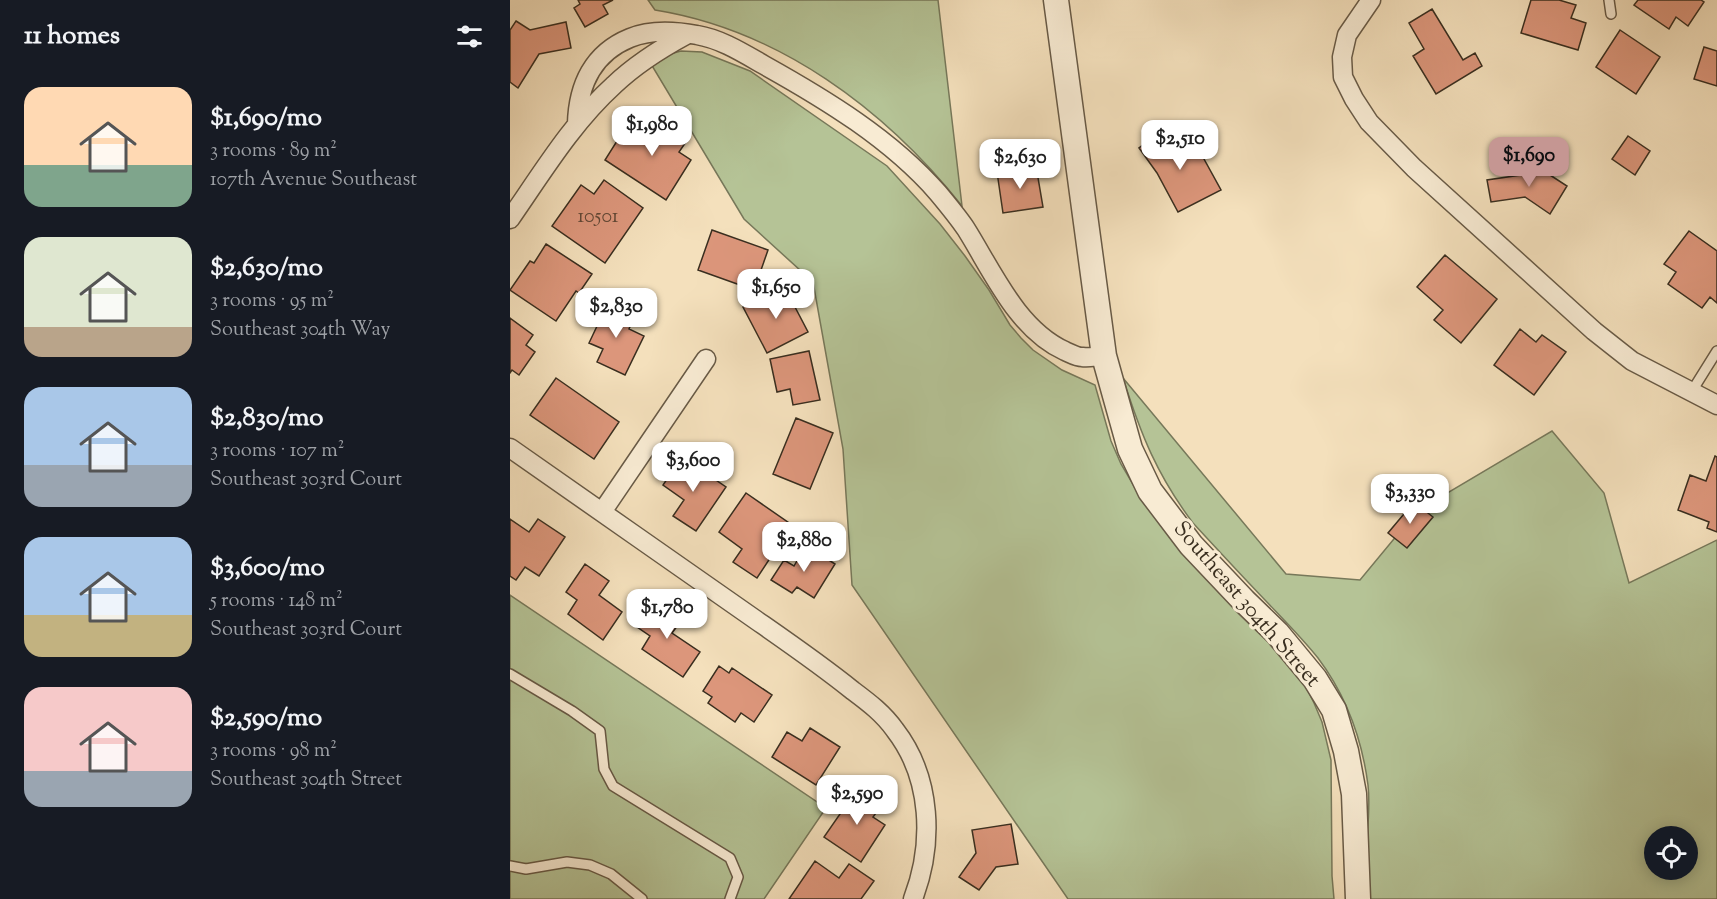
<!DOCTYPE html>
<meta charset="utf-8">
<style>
:root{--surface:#171b24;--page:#20242c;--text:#f1f3f6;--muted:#9ea1a6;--accent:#c59692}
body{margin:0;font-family:"Sorts Mill Goudy",serif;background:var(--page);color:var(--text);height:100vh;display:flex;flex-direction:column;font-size:22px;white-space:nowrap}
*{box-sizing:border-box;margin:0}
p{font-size:20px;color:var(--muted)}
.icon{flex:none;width:33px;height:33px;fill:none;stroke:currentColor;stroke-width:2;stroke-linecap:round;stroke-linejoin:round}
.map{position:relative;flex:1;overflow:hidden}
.panel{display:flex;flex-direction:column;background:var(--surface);width:510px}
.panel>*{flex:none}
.controls{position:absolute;left:1134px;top:826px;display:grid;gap:12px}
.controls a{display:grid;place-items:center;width:54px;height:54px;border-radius:50%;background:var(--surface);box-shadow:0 3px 15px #0003;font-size:30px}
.price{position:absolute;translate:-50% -51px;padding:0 14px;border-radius:12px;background:#fff;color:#222;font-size:20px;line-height:39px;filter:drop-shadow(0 2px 3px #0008)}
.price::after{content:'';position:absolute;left:50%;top:36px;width:18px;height:14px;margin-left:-9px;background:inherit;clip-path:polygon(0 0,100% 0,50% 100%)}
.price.current{background:var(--accent);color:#111}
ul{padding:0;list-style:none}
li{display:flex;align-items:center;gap:18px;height:150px;padding:0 24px}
li span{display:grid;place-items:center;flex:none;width:168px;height:120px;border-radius:18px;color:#555}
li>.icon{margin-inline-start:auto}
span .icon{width:72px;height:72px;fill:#fffc;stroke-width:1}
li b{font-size:26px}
h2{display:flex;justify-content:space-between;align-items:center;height:72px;padding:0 24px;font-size:26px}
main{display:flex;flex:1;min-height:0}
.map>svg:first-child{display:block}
.green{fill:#b5c396;stroke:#77785a;stroke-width:1.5;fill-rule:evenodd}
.building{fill:#dc967b;stroke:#392e1f;stroke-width:1.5}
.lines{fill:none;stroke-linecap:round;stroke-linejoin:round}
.service-casing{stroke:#685a46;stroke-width:12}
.minor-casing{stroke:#685a46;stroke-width:21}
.tertiary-casing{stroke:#685a46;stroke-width:27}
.service{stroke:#f8ebd3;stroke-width:9}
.minor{stroke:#f8ebd3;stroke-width:18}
.tertiary{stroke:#f8ebd3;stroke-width:24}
.labels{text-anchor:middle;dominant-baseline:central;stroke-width:6;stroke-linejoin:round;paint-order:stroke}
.number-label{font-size:20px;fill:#624836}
.street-label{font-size:22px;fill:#392e1f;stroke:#f8ebd3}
</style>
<main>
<section class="panel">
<h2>11 homes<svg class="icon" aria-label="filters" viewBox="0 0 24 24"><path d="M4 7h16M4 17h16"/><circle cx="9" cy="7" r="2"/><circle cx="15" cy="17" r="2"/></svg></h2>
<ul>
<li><span style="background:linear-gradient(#ffd9b3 65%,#7fa58c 0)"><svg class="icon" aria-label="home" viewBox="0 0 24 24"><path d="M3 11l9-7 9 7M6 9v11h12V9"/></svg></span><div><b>$1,690/mo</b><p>3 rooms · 89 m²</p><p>107th Avenue Southeast</p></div></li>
<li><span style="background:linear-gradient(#dfe7d0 75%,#b9a48a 0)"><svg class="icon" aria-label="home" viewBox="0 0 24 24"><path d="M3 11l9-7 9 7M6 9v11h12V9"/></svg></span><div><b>$2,630/mo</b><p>3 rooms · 95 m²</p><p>Southeast 304th Way</p></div></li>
<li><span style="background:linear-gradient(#a9c7e8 65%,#9aa5b1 0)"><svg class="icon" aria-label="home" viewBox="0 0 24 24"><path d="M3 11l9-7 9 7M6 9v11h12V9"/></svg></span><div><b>$2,830/mo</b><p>3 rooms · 107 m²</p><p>Southeast 303rd Court</p></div></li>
<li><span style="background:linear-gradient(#a9c7e8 65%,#c2b280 0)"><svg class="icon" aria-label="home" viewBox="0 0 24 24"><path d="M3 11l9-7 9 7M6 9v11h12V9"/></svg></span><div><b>$3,600/mo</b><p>5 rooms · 148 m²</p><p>Southeast 303rd Court</p></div></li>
<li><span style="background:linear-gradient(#f6c9c9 70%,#9aa5b1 0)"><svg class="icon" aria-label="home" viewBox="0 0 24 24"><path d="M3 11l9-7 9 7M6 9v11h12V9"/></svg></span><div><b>$2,590/mo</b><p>3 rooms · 98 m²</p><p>Southeast 304th Street</p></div></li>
</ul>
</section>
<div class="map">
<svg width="1207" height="899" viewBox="0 0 1207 899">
<rect width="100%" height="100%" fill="#f4e0bc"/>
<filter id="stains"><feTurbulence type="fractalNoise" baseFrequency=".00333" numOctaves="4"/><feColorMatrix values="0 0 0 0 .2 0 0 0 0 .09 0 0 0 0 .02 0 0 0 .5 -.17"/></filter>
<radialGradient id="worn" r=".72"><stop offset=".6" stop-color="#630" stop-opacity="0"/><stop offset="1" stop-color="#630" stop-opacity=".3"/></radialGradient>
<path class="green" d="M138,0H428L452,206C375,109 269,30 145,10Z
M171,51L192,52L240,71L377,166L430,224L455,256L479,290L500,325L511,338L523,350L552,370L585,385L601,441L611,464L631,498L767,647L794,683L804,703L812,722L821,760L822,876L824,899H558L342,585L333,449L303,282L234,219L141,64L160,54Z
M613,378L776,574L850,580L907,511L1042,431L1094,493L1119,583L1207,540V899H860C859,887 856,875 856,862C856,836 861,811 858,785C852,739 835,694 808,658C792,638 773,619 755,600C731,575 707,549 683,523C647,475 631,435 613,378ZM1144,837H1178V870H1144Z
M0,595L316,808L254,899H0Z"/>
<path class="building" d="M68,0H103L93,5L98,14L75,27L64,8L70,4Z
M1021,0H1049L1066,5L1061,18L1076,23L1068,50L1011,33Z
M1128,0H1191L1194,2L1178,26L1166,17L1159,29L1124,5Z
M922,9L953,60L965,53L972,66L926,94L903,56L914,49L899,23Z
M6,21L20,30L56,22L61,48L29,54L8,88L0,82V30Z
M1110,30L1150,57L1126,94L1086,67Z
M1194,47L1207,51V86L1184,79Z
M141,115L178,139L169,152L181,160L156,200L95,160L112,133L124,141Z
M654,129L677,156L689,150L711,190L668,212L647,173L629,148Z
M1118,136L1140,151L1125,175L1102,159Z
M1020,162L1057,186L1040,214L1015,197L981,202L977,180L1011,175Z
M526,166L533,207L493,213L487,172Z
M94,180L133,208L95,263L42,226L71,185L84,194Z
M202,230L258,250L244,290L188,270Z
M1179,231L1207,251V303L1200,297L1192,308L1158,284L1166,272L1154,264Z
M36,244L82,274L69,293L66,291L46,321L0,290L20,261L24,263Z
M935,255L987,299L951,343L924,320L933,310L907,287Z
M274,286L298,332L257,353L233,307Z
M98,303L125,316L119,329L134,336L115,375L87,362L93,349L79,343Z
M0,318L23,335L16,345L25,352L9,375L2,370L0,373Z
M1010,329L1026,342L1032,335L1056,352L1024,395L984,365Z
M299,351L310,400L283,405L280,389L267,392L260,359Z
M46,378L109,422L84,459L20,415Z
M286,418L323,433L300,489L263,474Z
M1205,456L1207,457V532L1197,528L1199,522L1168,510L1180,475L1196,481Z
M172,457L216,487L186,531L163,516L174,500L153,485Z
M236,493L282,525L247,578L223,562L232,549L209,532Z
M904,502L923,517L897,548L878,533Z
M0,519L19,532L28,519L55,537L29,576L15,567L6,580L0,576Z
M296,545L325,564L304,598L287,587L282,593L261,580L274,560L284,566Z
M75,564L99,581L89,595L112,612L93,640L58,614L67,600L56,592Z
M143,602L171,621L162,633L190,652L173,677L132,649L140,636L127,627Z
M209,666L219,673L222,668L262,695L244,722L231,713L225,722L198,703L202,697L193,691Z
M300,728L330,747L306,785L262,757L277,732L292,741Z
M348,788L372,805L363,817L375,825L351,862L314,837Z
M501,824L508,864L486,867L469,890L449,877L466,853L462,830Z
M305,861L329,878L339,864L364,881L351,899H279Z"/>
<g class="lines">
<g class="service-casing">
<path id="service" d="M1099,0L1101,14
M1182,391L1207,351
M0,674L62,711L90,731L94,769L103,786L220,858L228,877L220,899
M0,866L16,869L57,862L80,865L101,874L132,899"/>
</g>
<g class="minor-casing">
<path id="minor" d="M861,0L837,35L832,57L833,77L844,99L859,122L904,168L1084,331L1122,361L1207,405
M67,124C68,85 83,53 120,38C141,29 166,31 187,35C211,39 233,53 254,65C315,99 381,139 428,193C438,205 448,217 456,229C483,272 507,329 555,351C560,353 566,357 572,357C579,358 587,356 594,356
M0,219C32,173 62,123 104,85C126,64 150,49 176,35
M0,448C82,505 164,563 246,620C279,643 311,665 342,690C358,702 373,713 385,730C422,778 424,844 403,899
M92,512L196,359"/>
</g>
<g class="tertiary-casing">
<path id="tertiary" d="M546,0L594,356L620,449L640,491L681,545L734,601L767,633L805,679L824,710L836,751L844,794L848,899"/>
</g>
<use href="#service" class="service"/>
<use href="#minor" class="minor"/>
<use href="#tertiary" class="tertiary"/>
</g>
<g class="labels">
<g class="number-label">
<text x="88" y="217">10501</text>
</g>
<g class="street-label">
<text transform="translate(736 605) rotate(49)">Southeast 304th Street</text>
</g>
</g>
<rect width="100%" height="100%" filter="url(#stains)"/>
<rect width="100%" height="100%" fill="url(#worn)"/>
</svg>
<div class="controls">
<a><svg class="icon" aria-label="locate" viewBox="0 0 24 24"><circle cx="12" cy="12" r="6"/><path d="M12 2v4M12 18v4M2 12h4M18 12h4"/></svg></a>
</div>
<b class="price" style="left:142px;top:157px">$1,980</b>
<b class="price" style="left:670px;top:171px">$2,510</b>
<b class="price current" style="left:1019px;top:188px">$1,690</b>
<b class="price" style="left:510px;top:190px">$2,630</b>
<b class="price" style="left:266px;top:320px">$1,650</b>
<b class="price" style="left:106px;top:339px">$2,830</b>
<b class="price" style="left:183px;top:493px">$3,600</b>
<b class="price" style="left:900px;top:525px">$3,330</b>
<b class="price" style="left:294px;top:573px">$2,880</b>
<b class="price" style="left:157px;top:640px">$1,780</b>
<b class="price" style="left:347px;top:826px">$2,590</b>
</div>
</main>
